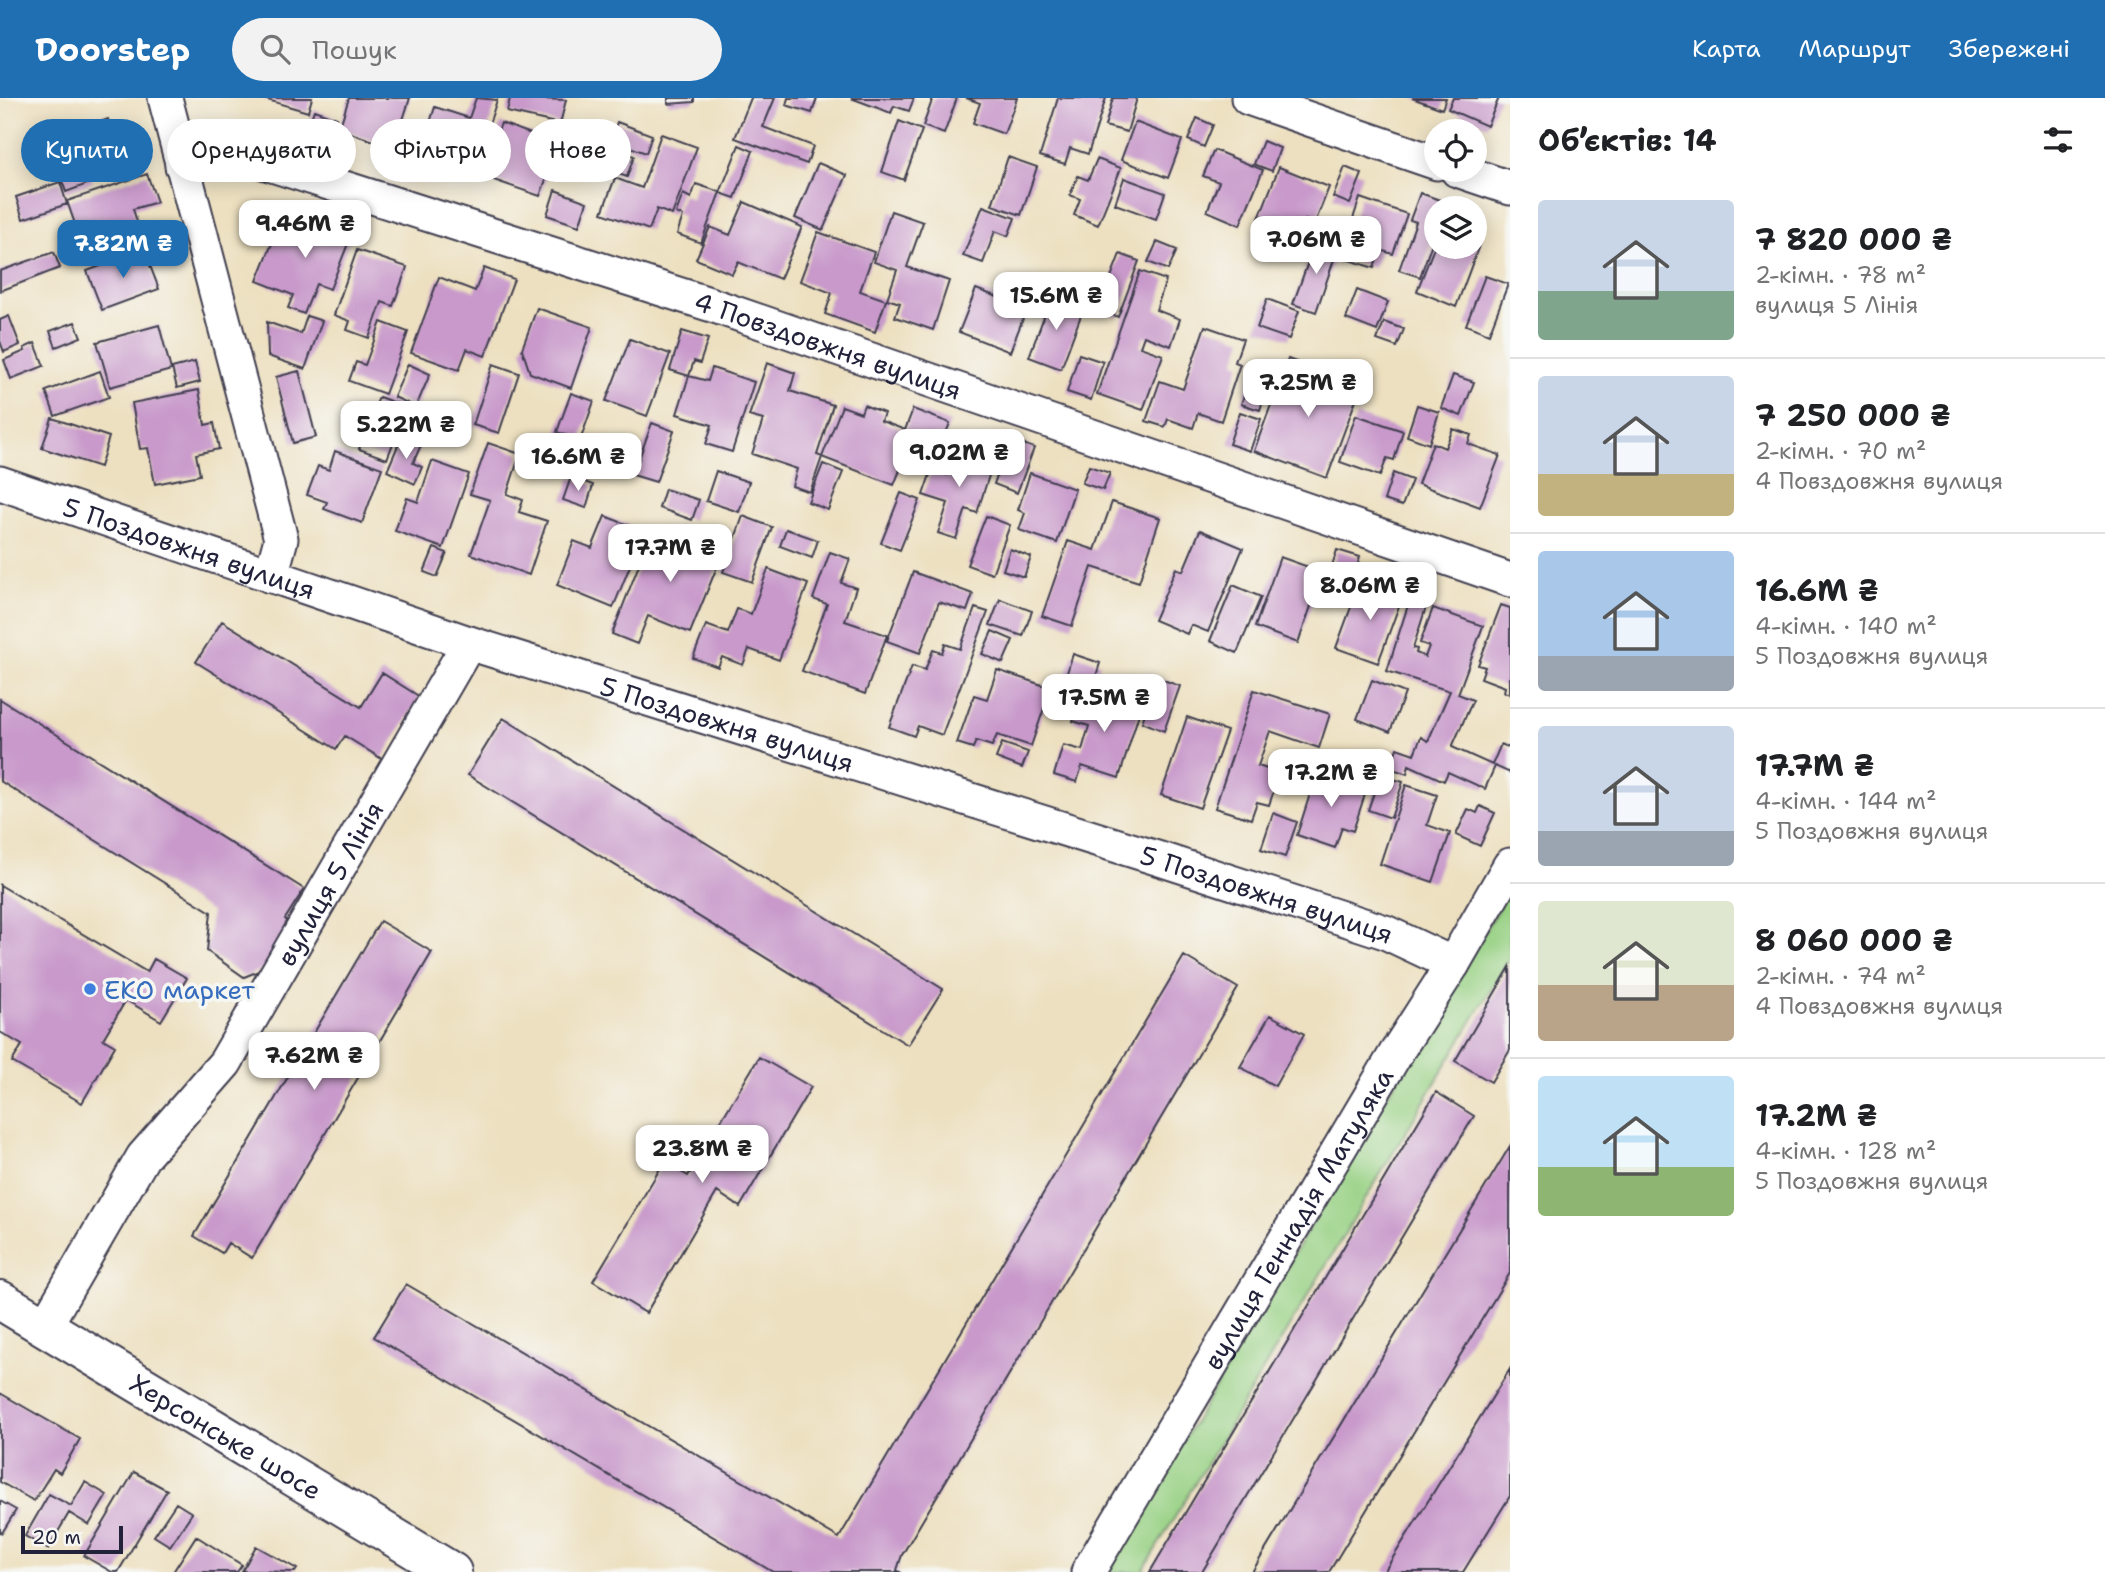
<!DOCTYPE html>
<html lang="uk">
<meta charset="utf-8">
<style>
:root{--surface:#fff;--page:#f2f2f2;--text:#202124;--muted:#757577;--line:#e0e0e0;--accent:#1f6fb2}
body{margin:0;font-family:"Shantell Sans",sans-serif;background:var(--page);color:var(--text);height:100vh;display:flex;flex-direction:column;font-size:26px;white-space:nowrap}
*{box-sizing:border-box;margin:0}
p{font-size:23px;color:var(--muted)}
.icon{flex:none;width:38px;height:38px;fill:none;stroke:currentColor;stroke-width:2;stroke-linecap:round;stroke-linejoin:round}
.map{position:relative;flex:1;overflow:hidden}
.details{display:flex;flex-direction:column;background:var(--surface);width:595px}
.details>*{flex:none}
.guide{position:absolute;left:21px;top:21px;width:665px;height:63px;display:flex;gap:14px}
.controls{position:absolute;left:1424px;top:21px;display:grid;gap:14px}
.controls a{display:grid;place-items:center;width:63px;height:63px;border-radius:50%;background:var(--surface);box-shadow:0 4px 18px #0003;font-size:35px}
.scale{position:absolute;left:21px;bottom:18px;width:102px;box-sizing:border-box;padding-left:7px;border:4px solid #22223b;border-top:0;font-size:19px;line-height:24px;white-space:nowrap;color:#22223b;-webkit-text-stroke:5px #f6f6f2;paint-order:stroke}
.price{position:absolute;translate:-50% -60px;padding:0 16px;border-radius:14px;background:#fff;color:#222;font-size:23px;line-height:46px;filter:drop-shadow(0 2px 4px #0008)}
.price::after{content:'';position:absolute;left:50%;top:42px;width:21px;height:16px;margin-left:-10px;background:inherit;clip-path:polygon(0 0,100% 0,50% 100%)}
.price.active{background:var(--accent);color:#fff}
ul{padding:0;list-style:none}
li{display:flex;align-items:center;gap:21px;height:175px;padding:0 28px}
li+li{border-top:2px solid var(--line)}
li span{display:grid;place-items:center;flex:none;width:196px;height:140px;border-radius:7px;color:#555}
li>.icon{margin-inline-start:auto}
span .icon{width:84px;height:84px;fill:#fffc;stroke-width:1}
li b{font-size:30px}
h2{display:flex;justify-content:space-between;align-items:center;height:84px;padding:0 28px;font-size:30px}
.tag{padding:0 24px;border-radius:32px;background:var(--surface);box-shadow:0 4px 18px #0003;font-size:24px;line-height:63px}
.tag.active{background:var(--accent);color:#fff}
header{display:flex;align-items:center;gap:42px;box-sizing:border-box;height:98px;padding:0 35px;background:var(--accent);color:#fff}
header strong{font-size:33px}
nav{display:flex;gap:38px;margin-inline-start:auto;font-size:24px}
.search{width:490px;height:63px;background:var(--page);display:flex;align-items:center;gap:18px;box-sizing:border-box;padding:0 24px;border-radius:38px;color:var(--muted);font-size:26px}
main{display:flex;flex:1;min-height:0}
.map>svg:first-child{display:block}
.green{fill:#98d184;stroke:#5d7a60;stroke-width:2}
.building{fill:#c899ca}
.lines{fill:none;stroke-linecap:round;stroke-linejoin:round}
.minor-casing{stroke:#403e4f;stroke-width:37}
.major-casing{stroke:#403e4f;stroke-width:42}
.minor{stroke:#fff;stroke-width:33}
.major{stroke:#fff;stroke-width:38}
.shop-dot{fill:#3f7fe0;stroke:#f6f6f2;stroke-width:2.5}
.labels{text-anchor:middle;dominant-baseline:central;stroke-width:7;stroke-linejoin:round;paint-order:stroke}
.street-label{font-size:26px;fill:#22223b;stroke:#f6f6f2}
.shop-label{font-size:26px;fill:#366cbe;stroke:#f6f6f2;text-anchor:start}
</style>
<header>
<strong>Doorstep</strong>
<div class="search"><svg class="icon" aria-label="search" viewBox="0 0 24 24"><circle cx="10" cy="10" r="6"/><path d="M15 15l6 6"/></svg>Пошук</div>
<nav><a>Карта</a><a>Маршрут</a><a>Збережені</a></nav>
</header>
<main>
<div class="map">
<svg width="1510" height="1474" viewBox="0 0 1510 1474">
<rect width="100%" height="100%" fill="#f6f6f2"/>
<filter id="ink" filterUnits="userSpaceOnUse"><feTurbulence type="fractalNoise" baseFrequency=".0143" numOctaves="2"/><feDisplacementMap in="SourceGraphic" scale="14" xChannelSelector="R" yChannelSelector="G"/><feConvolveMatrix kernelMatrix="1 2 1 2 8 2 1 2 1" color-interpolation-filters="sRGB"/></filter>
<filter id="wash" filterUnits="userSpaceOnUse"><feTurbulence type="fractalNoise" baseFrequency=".00686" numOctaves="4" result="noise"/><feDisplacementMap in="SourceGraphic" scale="28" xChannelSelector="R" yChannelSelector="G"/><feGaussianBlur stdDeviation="1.57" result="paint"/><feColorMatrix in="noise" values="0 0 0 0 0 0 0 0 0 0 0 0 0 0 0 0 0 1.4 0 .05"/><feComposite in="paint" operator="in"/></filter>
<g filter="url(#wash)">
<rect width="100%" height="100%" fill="#ede0c0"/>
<path class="green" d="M1510,790V860L1142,1474H1106Z"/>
<g id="blocks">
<path class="building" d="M261,0H312L308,14Z
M349,0H410L394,50L339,31Z
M476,0L497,2L472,78L432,65L437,47L424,43L435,9L469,20Z
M510,0L566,2L560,26L507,14Z
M668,0H694V4L668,6Z
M751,0H775L763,29L813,48L807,66L735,40Z
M788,0H817L812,15L786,7Z
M851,0H914L909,13L894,8L891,15Z
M933,0H957L944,36L923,28Z
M966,0H1017L1004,36L973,25L980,5Z
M1058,0H1106L1088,56L1070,50L1065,66L1040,58Z
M1113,0H1137L1127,34L1105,28Z
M1412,0H1446L1442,11Z
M1453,0H1499L1487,28L1448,11Z
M314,12L337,20L325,54L302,46Z
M1197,20L1213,27L1204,49L1188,42Z
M108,21L122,61L89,73L93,84L66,94L60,77L65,74L53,41Z
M899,23L922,32L904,82L882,74Z
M617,24L652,37L646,55L611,42Z
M1135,24L1182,42L1168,80L1121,62Z
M501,25L559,46L540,98L482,78Z
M661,36L697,49L672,117L657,111L649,132L602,115L615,80L642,90Z
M1263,43L1280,50L1272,73L1254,66Z
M739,47L753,53L735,100L720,95Z
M609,49L634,58L627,79L601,70Z
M1214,52L1263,72L1240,127L1207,113L1219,84L1203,78Z
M1008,59L1037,69L1021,117L992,107Z
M1097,61L1121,70L1098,127L1074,117L1080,101L1070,97L1078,78L1088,82Z
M818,65L847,77L823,132L795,120Z
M1279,69L1329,89L1315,125L1305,122L1297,143L1256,128Z
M1345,69L1362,76L1350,106L1333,99Z
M147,76L157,104L133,111L138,127L82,146L67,103Z
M1124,80L1165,95L1156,121L1115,106Z
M60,84L67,106L23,121L16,99Z
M696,86L720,94L701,145L677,136L683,118L676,115L683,96L691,100Z
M555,92L587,104L579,128L547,117Z
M1420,95L1446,104L1444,110H1437V131L1420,179L1399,172L1416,124L1410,122Z
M1360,100L1407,116L1393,156L1380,152L1374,170L1340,159Z
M744,104L802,129L780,181L738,164L732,176L696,161L710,129L730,137Z
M983,108L1015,120L1008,138L995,133L983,165L963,158Z
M891,113L923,124L907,169L949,183L933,232L895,219L900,205L887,201L897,172L874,164Z
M316,118L353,133L330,191L316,186L304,216L288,210L293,197L257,183L281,123L310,135Z
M818,134L874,154L860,193L886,202L875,234L825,216L832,195L800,183Z
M1475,140L1481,142L1456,209L1417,193L1437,142V149H1475Z
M1316,142L1338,150L1316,214L1293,206Z
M1157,144L1177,152L1168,172L1148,164Z
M144,152L159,191L102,212L87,173Z
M357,152L407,169L393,208L382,204L369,240L347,232L350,223L334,217Z
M54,154L60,170L0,193V173Z
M1120,156L1139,163L1118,219L1092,209L1103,182L1109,184Z
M484,170L514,181L485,258L467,251L459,272L411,255L439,179L475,193Z
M1140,173L1166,182L1156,212L1180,221L1171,248L1144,238L1140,249L1163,257L1143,312L1097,296Z
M1485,178L1508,186L1489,236L1466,227Z
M976,191L1027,210L1010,254L959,234Z
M1357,192L1388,204L1377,233L1346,221Z
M1052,197L1084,209L1061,271L1029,259Z
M1267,201L1299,213L1289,241L1257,230Z
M537,210L592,229L571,290L530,275L522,251Z
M9,218L20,247L4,254L0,243V222Z
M307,218L322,223L305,271L268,258L267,224L301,236Z
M75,224L81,239L56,249L50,233Z
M381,224L408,234L385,296L349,283L356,264L365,267Z
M1384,224L1404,231L1397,249L1377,242Z
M159,227L171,272L110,289L97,244Z
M1205,228L1243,241L1235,264L1240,266L1221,323L1198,315L1193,330L1168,321L1165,329L1146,323L1160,283L1183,291Z
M682,233L708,241L700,265L694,263L689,278L670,272Z
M630,241L670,256L647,318L606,303Z
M35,245L44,268L11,281L4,262L25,253L24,250Z
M1079,256L1103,264L1091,302L1067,294Z
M1288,261L1361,288L1327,380L1254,353Z
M195,264L200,284L177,290L172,270Z
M767,265L795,275L790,293L833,307L817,357L822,359L842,308L861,315L864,307L884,315L881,323L905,332L913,311L950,325L938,355L911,345L894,387L822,359L810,394L792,388L797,371L752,356L763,322L749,318Z
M408,266L430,276L416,309L394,299Z
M493,266L519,275L499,335L473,327Z
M712,270L754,284L732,354L706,346L712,327L677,316L689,278L708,283Z
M100,273L109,299L55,318L46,293Z
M299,273L316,339L293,345L276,279Z
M1453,277L1474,284L1461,318L1441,310Z
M1250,281L1268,287L1260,312L1241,306Z
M199,292L205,327L214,325L219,351L196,356L200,377L155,386L148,350L140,351L132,305Z
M571,295L594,303L580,343L557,334Z
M379,299L407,309L387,361L359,351Z
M1417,307L1439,314L1429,346L1407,338Z
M1240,314L1261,321L1250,353L1229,346Z
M1356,317L1403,333L1394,362L1387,360L1380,378L1340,364Z
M52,320L109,339L100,369L42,350Z
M652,325L674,333L656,384L633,377Z
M1453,331L1471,337L1468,346L1500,357L1480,409L1418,386L1433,345L1445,350Z
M402,338L421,347L413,365L422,369L415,386L387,373Z
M1010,341L1034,350L1017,395L994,386Z
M488,345L520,356L507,396L523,402L519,414L547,423L529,477L471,456L490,402L470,396Z
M955,352L993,365L977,415L966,411L956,441L938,435L948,405L923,397L932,371L947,377Z
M335,353L382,370L362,425L324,411L327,404L307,397L318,368L329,372Z
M432,363L469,376L443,450L395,433L407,400L418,404Z
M823,366L843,374L828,412L808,404Z
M1089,368L1110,375L1103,392L1082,385Z
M716,373L749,384L739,414L706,403Z
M1030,375L1075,391L1057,445L1019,432L1025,415L1018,412Z
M1393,375L1412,382L1402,408L1384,402Z
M571,379L593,387L586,410L563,402Z
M665,391L699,402L692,422L659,410Z
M901,395L920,402L900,452L881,445Z
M1112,404L1160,420L1139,484L1092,469L1072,528L1042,518L1068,443L1095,452Z
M605,418L644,433L613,510L557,487L574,443L592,450Z
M743,418L772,429L752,484L723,474Z
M986,418L1010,427L992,476L967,467Z
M678,428L726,447L690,535L648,518L637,546L612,536L649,441L670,450Z
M786,431L818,442L812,460L780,448Z
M1200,432L1243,450L1208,534L1191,527L1187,536L1154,522L1176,470L1183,473Z
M434,450L447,455L437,479L424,474Z
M1010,451L1031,459L1024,479L1003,472Z
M1337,452L1360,459L1348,494L1326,487Z
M830,454L850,461L841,485L856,490L845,523L887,537L865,596L802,573L827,506L813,501Z
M1280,459L1323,474L1298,545L1255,529Z
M768,471L808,486L779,562L749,551L743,567L722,559L718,569L693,560L706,527L728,535L737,511L751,516Z
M913,474L973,496L967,513L939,504L920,555L887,543Z
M1417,479L1434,484L1413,550L1417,551L1416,555L1425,559L1429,548L1420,545L1433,510L1483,528L1458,596L1473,602L1452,649L1492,667L1501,646L1510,650V675L1495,668L1485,691L1448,674L1444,683L1409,667L1407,676L1390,670L1397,650L1414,656L1421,639L1428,643L1450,593L1387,573Z
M1361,482L1403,497L1378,565L1336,550Z
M1233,487L1261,499L1237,555L1210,543Z
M1000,501L1032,513L1023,538L990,527Z
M1501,507L1510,510V596L1504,594L1505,589L1481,580L1485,569L1478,567Z
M975,510L988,514L942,637L918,628L914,638L889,629L912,568L925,572L933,552L942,555L945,546L960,551Z
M222,523L361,609L382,575L420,599L382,661L345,638L336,651L196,564Z
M992,533L1013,542L1003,565L982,556Z
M1073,556L1100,565L1091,595L1063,587Z
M997,572L1051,590L1031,648L997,637L992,648L976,643L973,650L957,645L974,597L987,601Z
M1135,576L1150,580L1119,680L1082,668L1077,684L1054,677L1063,647L1082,652L1089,628L1073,623L1080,601L1099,607L1101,600L1115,605L1118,596L1128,598Z
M1158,580L1180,588L1164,633L1142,624Z
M1372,582L1405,595L1390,634L1357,621Z
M1254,592L1330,616L1319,650L1270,633L1258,668L1280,675L1269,707L1257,704L1251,721L1215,710Z
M0,601L304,791L285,821L290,825L266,870L244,879L207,853L211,814L0,683Z
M1187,619L1227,633L1200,710L1161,697Z
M503,620L943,891L908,947L468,677Z
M1002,645L1028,654L1022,670L996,660Z
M1317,674L1367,690L1353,733L1342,729L1335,750L1297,737Z
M1380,677L1403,684L1391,720L1368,712Z
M1406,687L1437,697L1427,727L1450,735L1433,784L1380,766Z
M1480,708L1495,715L1480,748L1456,737L1468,711L1477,715Z
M1273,715L1297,724L1285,759L1261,751Z
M0,787L147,874L154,861L187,880L161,923L126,902L103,941L115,948L82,1005L12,964L22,947L0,934Z
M380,823L432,854L252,1160L228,1145L222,1155L194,1138Z
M1184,858L1238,890L902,1457L897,1472L900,1474H773L374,1239L406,1186L839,1440Z
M1510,869V952L1491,984L1455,963Z
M1270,917L1304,936L1275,988L1240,969Z
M759,959L811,989L740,1109L717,1094L646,1215L593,1183L664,1064L688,1078Z
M1436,994L1474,1018L1202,1474H1150Z
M1510,1048V1175L1329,1474H1252Z
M1510,1271V1398L1463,1474H1384Z
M0,1295L80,1341L60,1375L54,1371L34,1403L0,1384Z
M134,1374L167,1392L118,1474H112L84,1458Z
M85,1384L107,1397L89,1427L69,1415L48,1451L25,1438L49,1396L71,1408Z
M0,1403L16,1412L2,1435L0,1434Z
M176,1405L192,1415L170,1448L154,1438Z
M196,1438L242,1467L237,1474H173Z
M256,1448L297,1471L295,1474L242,1473Z"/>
</g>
</g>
<g filter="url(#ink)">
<use href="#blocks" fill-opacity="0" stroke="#403e4f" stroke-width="2"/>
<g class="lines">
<g class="minor-casing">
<g id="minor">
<path d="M165,0L281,441L271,478"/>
<path d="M1248,0L1437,65"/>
<path id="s1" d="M182,68L219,58L247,59L709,206L1510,482"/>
<path d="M1457,72L1510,90"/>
<path id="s2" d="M0,385L469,545L1163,762L1385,834L1453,866"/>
<path id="s3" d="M45,1228L143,1059L225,965L469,545"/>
<path id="s4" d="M1088,1474L1396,955L1453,866L1510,767"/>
</g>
</g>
<g class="major-casing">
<g id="major">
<path id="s5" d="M0,1202L452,1474"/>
</g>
</g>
<use href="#minor" class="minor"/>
<use href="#major" class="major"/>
</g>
</g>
<circle class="shop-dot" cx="90" cy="891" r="7"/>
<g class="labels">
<g class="street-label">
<text stroke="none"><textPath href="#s1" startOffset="677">4 Повздовжня вулиця</textPath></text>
<text stroke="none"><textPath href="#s2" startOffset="200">5 Поздовжня вулиця</textPath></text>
<text stroke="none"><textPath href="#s2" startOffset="766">5 Поздовжня вулиця</textPath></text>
<text stroke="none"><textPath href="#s3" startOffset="528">вулиця 5 Лінія</textPath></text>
<text stroke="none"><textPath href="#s2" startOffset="1332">5 Поздовжня вулиця</textPath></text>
<text stroke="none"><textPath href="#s4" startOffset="411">вулиця Геннадія Матуляка</textPath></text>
<text stroke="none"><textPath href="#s5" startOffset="264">Херсонське шосе</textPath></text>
</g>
<g class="shop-label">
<text x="104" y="891">ЕКО маркет</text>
</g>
</g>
</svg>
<div class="controls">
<a><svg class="icon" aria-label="locate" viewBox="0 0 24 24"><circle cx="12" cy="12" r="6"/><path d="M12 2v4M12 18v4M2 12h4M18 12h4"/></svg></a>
<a><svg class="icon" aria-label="layers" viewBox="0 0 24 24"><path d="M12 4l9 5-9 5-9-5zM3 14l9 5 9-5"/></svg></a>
</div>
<div class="scale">20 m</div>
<b class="price" style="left:305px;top:162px">9.46M ₴</b>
<b class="price" style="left:1316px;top:178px">7.06M ₴</b>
<b class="price active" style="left:123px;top:182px">7.82M ₴</b>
<b class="price" style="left:1056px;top:234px">15.6M ₴</b>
<b class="price" style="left:1308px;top:321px">7.25M ₴</b>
<b class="price" style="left:406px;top:363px">5.22M ₴</b>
<b class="price" style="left:959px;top:391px">9.02M ₴</b>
<b class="price" style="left:578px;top:395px">16.6M ₴</b>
<b class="price" style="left:670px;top:486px">17.7M ₴</b>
<b class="price" style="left:1370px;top:524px">8.06M ₴</b>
<b class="price" style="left:1104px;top:636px">17.5M ₴</b>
<b class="price" style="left:1331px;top:711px">17.2M ₴</b>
<b class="price" style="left:314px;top:994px">7.62M ₴</b>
<b class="price" style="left:702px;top:1087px">23.8M ₴</b>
<div class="guide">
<a class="tag active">Купити</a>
<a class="tag">Орендувати</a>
<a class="tag">Фільтри</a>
<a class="tag">Нове</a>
</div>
</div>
<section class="details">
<h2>Об’єктів: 14<svg class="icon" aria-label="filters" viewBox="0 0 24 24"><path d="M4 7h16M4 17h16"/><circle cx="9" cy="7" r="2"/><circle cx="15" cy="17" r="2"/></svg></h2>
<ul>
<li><span style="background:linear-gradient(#c9d6e8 65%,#7fa58c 0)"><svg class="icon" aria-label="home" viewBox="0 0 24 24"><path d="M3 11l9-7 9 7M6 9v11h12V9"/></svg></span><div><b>7 820 000 ₴</b><p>2-кімн. · 78 m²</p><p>вулиця 5 Лінія</p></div></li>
<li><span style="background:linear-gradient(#c9d6e8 70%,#c2b280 0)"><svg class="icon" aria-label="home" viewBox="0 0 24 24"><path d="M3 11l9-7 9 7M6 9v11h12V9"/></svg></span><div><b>7 250 000 ₴</b><p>2-кімн. · 70 m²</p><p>4 Повздовжня вулиця</p></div></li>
<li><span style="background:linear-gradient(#a9c7e8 75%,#9aa5b1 0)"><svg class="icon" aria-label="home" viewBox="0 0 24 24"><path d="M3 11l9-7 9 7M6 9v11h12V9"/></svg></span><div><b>16.6M ₴</b><p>4-кімн. · 140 m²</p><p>5 Поздовжня вулиця</p></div></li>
<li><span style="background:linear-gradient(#c9d6e8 75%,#9aa5b1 0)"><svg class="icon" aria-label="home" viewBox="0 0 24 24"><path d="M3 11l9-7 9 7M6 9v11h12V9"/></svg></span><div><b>17.7M ₴</b><p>4-кімн. · 144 m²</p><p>5 Поздовжня вулиця</p></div></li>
<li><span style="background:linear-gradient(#dfe7d0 60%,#b9a48a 0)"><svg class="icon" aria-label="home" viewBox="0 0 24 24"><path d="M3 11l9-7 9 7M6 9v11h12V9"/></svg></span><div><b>8 060 000 ₴</b><p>2-кімн. · 74 m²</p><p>4 Повздовжня вулиця</p></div></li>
<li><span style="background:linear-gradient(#bfe0f5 65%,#8fb573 0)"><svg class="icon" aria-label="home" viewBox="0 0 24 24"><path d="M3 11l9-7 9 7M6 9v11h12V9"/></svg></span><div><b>17.2M ₴</b><p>4-кімн. · 128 m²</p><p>5 Поздовжня вулиця</p></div></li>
</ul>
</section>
</main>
